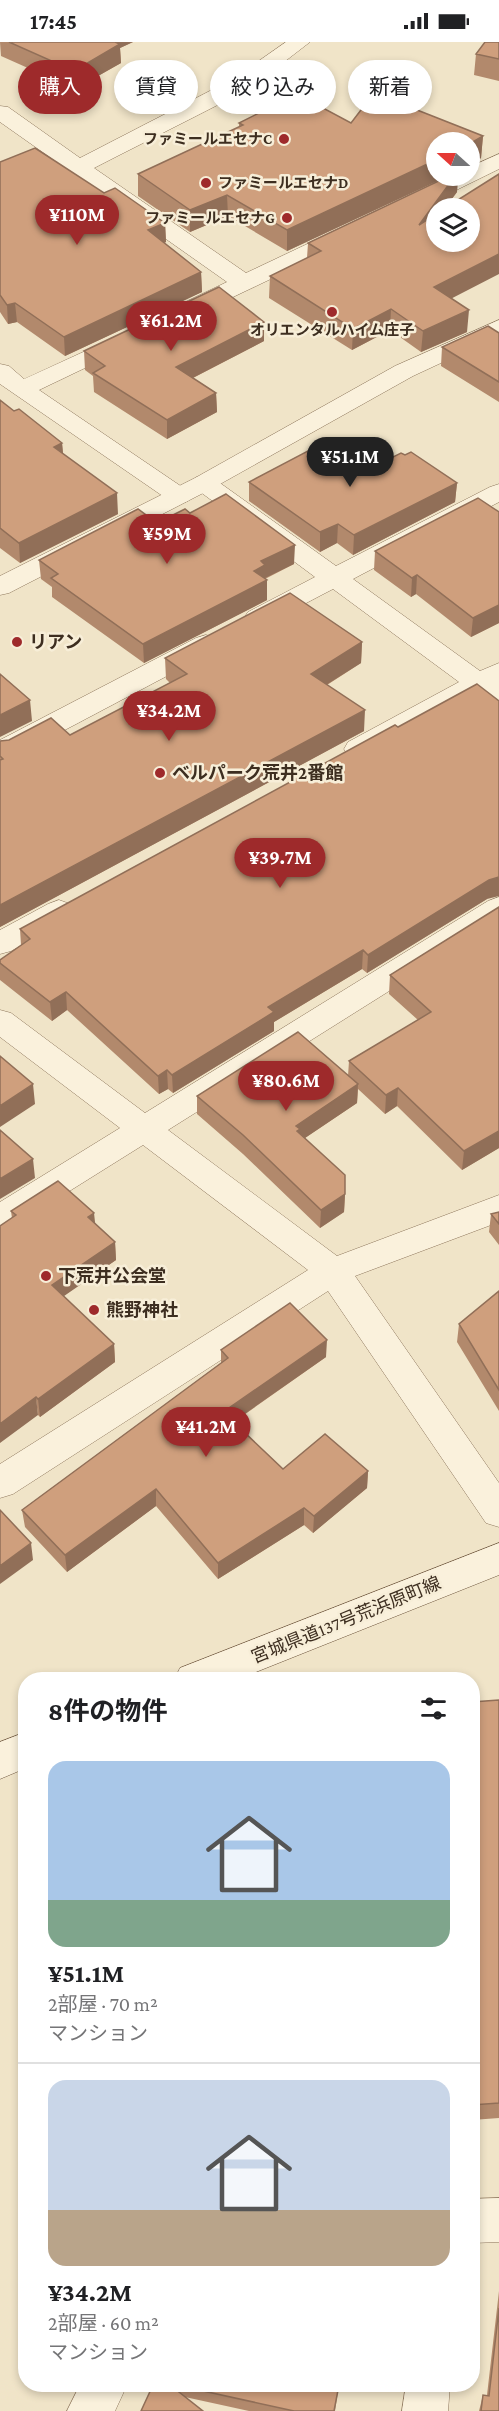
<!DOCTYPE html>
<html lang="ja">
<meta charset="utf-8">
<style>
:root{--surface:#fff;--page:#f6f6f6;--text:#202124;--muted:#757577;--line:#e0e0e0;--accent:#9e2a2b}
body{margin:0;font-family:"Crimson Pro","Noto Sans JP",serif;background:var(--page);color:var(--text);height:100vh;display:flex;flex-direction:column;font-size:22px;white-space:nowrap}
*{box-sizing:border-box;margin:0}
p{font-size:20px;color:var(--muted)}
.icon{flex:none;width:33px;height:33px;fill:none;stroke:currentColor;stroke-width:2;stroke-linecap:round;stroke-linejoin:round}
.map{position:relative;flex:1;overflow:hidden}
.details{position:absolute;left:18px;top:1630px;width:462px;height:720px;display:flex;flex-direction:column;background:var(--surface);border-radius:24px;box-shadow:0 3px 9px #0003}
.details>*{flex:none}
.hud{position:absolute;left:18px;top:18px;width:464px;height:54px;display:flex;gap:12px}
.needle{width:39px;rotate:291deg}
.buttons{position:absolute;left:426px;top:90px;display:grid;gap:12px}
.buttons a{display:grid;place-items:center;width:54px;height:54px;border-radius:50%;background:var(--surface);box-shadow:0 3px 9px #0003;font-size:30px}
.price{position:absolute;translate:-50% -51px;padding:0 14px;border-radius:21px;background:var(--accent);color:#fff;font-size:20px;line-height:39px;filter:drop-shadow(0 2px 3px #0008)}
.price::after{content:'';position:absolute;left:50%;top:36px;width:18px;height:14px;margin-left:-9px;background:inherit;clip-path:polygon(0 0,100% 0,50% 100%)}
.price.on{background:#222;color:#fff}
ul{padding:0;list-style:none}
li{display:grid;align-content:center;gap:12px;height:318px;padding:0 30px}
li+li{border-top:2px solid var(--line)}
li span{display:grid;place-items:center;height:186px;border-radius:18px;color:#555}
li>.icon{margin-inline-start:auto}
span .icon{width:108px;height:108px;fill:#fffc;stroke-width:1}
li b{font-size:26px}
h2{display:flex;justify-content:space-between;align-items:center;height:72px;padding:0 30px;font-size:26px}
.chip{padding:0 21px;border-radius:27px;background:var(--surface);box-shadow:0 3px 9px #0003;font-size:21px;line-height:54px}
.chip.on{background:var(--accent);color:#fff}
.status{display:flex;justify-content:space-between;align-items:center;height:42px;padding:0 30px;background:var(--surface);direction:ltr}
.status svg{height:16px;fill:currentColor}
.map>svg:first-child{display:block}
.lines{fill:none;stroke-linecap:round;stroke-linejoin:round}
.minor-casing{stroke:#8d765c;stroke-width:1}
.tertiary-casing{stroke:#8d765c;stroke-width:1}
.secondary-casing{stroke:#6f573f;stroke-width:1}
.minor{fill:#faf1dc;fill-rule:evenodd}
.tertiary{fill:#faf1dc;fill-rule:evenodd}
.secondary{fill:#faf1dc;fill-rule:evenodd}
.wall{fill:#b2896c}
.shaded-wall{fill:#916f58}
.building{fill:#cf9f7d;stroke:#916f58;stroke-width:1.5}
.poi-dot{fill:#9e2a2b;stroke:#f7eed8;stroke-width:2}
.labels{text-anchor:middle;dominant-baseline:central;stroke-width:5;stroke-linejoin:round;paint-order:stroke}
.far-poi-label{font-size:15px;font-weight:bold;fill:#3d2e20;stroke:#f7eed8;text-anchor:end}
.poi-label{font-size:18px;font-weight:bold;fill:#3d2e20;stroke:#f7eed8;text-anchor:start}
.street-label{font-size:18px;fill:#3d2e20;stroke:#f7eed8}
</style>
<div class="status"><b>17:45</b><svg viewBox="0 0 49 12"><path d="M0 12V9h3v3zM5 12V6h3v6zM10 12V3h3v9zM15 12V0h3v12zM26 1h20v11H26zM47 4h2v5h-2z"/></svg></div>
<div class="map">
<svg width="499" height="2369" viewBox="0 0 499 2369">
<rect width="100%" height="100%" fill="#f0e4c8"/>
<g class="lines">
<g class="minor-casing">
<path id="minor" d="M286,0H310L249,47L94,126L246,231L339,187L347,185L355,187L358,192L355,197L193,274L185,276L177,274L173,269L177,264L227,240L0,80V64L8,65L80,116L233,37Z
M499,112V127L426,163L418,165L410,163L407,158L410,153L452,134H470V125Z
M125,291L133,293L137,298L133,303L39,348L188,449L192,454L188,459L179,462L170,459L0,342V322L9,324L24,337Z
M204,433L213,436L336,524L490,445L499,442V460L353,537L480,629L499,621V661L485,659L477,654L368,714L358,716L348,714L344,707L348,700L459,640L333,547L266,582L257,585L248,582L244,576L248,570L315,535L195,446L191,441L195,436Z
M206,593L216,596L220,602L216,608L10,717L0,719V698L196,596Z
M499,855V880L168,1088L337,1214L499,1153V1180L355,1234L499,1441V1485L486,1481L328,1249L13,1452L0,1456V1422L308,1228L143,1103L12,1185L0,1189V1160L120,1086L0,995V968L11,971L145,1071L488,859Z
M59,858L70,862L74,869L70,876L11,909L0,912V888L48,862Z
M499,2156V2200L472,2201V2157Z
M406,2343H450L448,2369H402Z"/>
</g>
<g class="tertiary-casing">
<path id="tertiary" d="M499,278V294L413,334L213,446L9,551L0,553V534L195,436L395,324Z
M80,2343H127L115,2369H67Z"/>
</g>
<g class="secondary-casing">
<path id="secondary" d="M499,1501V1533L236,1638H174L180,1626Z
M26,1690V1726L0,1737V1700Z"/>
</g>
<use href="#minor" class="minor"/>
<use href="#tertiary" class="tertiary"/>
<use href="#secondary" class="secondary"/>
</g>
<path class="wall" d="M0,0H133L120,6L121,21L75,47L1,14Z
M499,0V39L474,33L476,12Z
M374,51L483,94L481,116L470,123V100H436V134H448L287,209L228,174L190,190L138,154V132L239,85V81L297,52L351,81Z
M0,120L104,151L165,181L166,200L164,201L201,230L202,250L65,314L17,280L8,282L0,270Z
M449,134H458L457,150L445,166L451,257L467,290L421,310L390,288L352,308L269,256L270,234L307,216L308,201Z
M264,280V299L193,336L216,351L217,370L167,397L94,350L93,334L85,328L84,309Z
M499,291V360L441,324L442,305Z
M0,358L14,369L62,401L63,412L118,472L20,521L0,506Z
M365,429L457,441L455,460L353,513L337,501L320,510L249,459V440Z
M499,470V581L471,595L416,552L411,555L374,528L375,509Z
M190,471L294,522L265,537L267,558L144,621L52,555V545L41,537L39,518Z
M362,600L361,621L327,643L364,689L0,885V699L70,693L170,641L166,637L165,616Z
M487,857L367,931L362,927L274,980V989L173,1051L168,1047L159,1052L67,968L52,979L0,938V918L21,903L20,887Z
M499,865V1106L462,1128L397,1064L385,1072L358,1047L357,1061L305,1096L345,1152L344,1170L320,1186L243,1112L197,1072V1054L348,1034L349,1019L418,978L389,952L390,933Z
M11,1169L95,1182L115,1200L116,1218L63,1254L114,1302L115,1320L40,1375L38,1373Z
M499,1170V1203L489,1190L491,1172Z
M499,1249V1369L457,1300L459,1282Z
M221,1308L326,1315L234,1380L283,1427L368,1429L367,1446L313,1491L304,1483L218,1537L156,1464L67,1530L25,1485L22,1468L221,1321Z
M499,1658V2076L472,2078V1660Z
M499,2249V2369H479L483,2353H487Z
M153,2343H339L335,2369H249L185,2355Z"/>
<path class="shaded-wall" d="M105,0H133L120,6L121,21L75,47L74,29Z
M483,94L481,116L470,123L471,101Z
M436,118V134H448L287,209V188Z
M455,134H458L457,150L445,166H436V178L419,183Z
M227,153L228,174L190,190V168Z
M165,181L166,200L148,207V188Z
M499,212V232L433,266L434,245Z
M201,230L202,250L65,314L64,295Z
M15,261L17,280L8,282L7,263Z
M391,267L390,288L352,308L353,287Z
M469,268L467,290L421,310L423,289Z
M264,280V299L177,344L176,325Z
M216,351L217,370L167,397V378Z
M62,401L64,422L54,405Z
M457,441L455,460L353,513L354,493Z
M117,451L118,472L20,521L19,501Z
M338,482L337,501L320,510V490Z
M295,503L294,522L265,536L267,538V558L144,621L143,602L254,529L261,519Z
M417,533L416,552L411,555L412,536Z
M499,563V581L471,595L473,576Z
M362,600L361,621L310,653L311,632Z
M30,658L32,679L0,695V673Z
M365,668L364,689L0,885V863Z
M499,835V854L487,857L367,931L368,913L489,838Z
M363,908L362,927L274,980V989L173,1051L172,1033L268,965Z
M66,950L67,968L52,979L50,960Z
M167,1028L168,1047L159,1052L158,1034Z
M33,1042L35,1062L0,1085V1064Z
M358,1042L357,1061L299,1100L296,1084Z
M398,1046L397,1064L385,1072L386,1053Z
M499,1089V1106L462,1128L464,1109Z
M33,1117L35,1136L0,1157V1137Z
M345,1152L344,1170L320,1186L321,1168Z
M94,1171L96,1189L88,1175Z
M115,1200L116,1218L54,1261L52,1243Z
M327,1298L326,1315L223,1387V1370Z
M114,1302L115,1320L40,1375L38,1357Z
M36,1355L38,1373L0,1401V1382Z
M368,1429L367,1446L313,1491L314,1474Z
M156,1447V1464L67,1530L65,1513Z
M304,1466V1483L218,1537V1521Z
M31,1501L33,1518L0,1542V1524Z"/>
<path class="building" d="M9,0H115L120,2L74,29Z
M485,0H499V17L476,12Z
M374,51L483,94L471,101L470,109V100H436V118L287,188L227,153L190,168L138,132L243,83L239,81L297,52L351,81Z
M35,106L104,151L115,146L165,181L148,188L201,230L64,295L15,261L7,263L0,253V120Z
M499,132V212L434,245L469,268L423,289L391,267L353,287L270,234L321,209L308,201L449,134H455L419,183L436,172V200H470V166H445Z
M219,245L264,280L176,325L216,351L167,378L93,331L105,324L84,309Z
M488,284L499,291V340L442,305Z
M0,358L14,369L19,367L62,401L54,405L117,451L19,501L0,486Z
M323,401L365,429L401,411L405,413L411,410L457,441L354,493L338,482L320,490L249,440Z
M226,452L295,503L261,519L265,523L254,529L267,538L143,602L51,536L58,532L39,518L138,467L157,481L185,467L190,471Z
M478,456L499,470V563L473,576L417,533L412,536L375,509Z
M290,551L362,600L311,632L365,668L0,863V718L3,717L0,714V699L9,698L51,676L70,693L187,632L165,616Z
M0,632L30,658L0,673Z
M477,642L499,659V835L489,838L368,913L363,908L268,965L274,970L172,1033L167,1028L158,1034L66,950L50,960L0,921V918L30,897L20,887L395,683L398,685Z
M499,865V1089L464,1109L398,1046L386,1053L349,1019L431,970L390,933Z
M298,990L358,1042L296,1084L300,1087L297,1089L345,1133V1152L321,1168L243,1093L197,1054Z
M0,1014L33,1042L0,1064Z
M0,1088L33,1117L0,1137Z
M58,1139L94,1171L88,1175L115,1200L52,1243L114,1302L38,1357L36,1355L0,1382V1184L16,1173L11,1169Z
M499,1170V1182L491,1172Z
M499,1249V1348L459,1282Z
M290,1261L327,1298L223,1370L283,1427L325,1392L368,1429L314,1474L304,1466L218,1521L156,1447L65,1513L22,1468L228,1316L221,1308Z
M0,1468L31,1501L0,1524Z
M499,1658V2061L472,2063V1660Z
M499,2266V2369H481L483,2353L489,2354Z
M153,2343H170L203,2369H141Z
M176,2343H339L334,2369H294Z"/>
<g class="poi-dot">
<circle cx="284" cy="97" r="6"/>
<circle cx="206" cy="141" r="6"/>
<circle cx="287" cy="176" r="6"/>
<circle cx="332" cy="270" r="6"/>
<circle cx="17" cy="600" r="6"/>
<circle cx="160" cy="731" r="6"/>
<circle cx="46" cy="1234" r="6"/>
<circle cx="94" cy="1268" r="6"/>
</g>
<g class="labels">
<g class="far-poi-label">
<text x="272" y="97">ファミールエセナC</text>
<text x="218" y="141" text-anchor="start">ファミールエセナD</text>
<text x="275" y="176">ファミールエセナG</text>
<text x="332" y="288" text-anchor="middle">オリエンタルハイム庄子</text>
</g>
<g class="poi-label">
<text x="29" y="600">リアン</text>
<text x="172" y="731">ベルパーク荒井2番館</text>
<text x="58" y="1234">下荒井公会堂</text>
<text x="106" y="1268">熊野神社</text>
</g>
<g class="street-label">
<text transform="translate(346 1578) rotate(-22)">宮城県道137号荒浜原町線</text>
</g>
</g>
</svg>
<div class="buttons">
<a><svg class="needle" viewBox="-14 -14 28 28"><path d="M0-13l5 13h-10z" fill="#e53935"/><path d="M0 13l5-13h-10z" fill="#757577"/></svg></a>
<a><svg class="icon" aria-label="layers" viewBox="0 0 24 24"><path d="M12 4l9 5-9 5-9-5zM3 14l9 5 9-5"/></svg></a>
</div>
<b class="price" style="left:77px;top:204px">¥110M</b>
<b class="price" style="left:171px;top:310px">¥61.2M</b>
<b class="price on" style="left:350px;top:446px">¥51.1M</b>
<b class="price" style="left:167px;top:523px">¥59M</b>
<b class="price" style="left:169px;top:700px">¥34.2M</b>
<b class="price" style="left:280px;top:847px">¥39.7M</b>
<b class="price" style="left:286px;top:1070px">¥80.6M</b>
<b class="price" style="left:206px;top:1416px">¥41.2M</b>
<div class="hud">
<a class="chip on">購入</a>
<a class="chip">賃貸</a>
<a class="chip">絞り込み</a>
<a class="chip">新着</a>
</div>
<section class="details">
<h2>8件の物件<svg class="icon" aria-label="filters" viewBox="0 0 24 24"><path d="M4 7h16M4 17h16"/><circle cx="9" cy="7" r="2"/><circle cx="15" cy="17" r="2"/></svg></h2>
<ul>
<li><span style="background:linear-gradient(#a9c7e8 75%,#7fa58c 0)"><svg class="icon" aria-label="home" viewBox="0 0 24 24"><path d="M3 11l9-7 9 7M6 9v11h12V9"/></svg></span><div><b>¥51.1M</b><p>2部屋 · 70 m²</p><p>マンション</p></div></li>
<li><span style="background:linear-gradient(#c9d6e8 70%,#b9a48a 0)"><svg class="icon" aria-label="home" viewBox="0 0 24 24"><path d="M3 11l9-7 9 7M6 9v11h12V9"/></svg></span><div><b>¥34.2M</b><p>2部屋 · 60 m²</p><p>マンション</p></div></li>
</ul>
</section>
</div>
